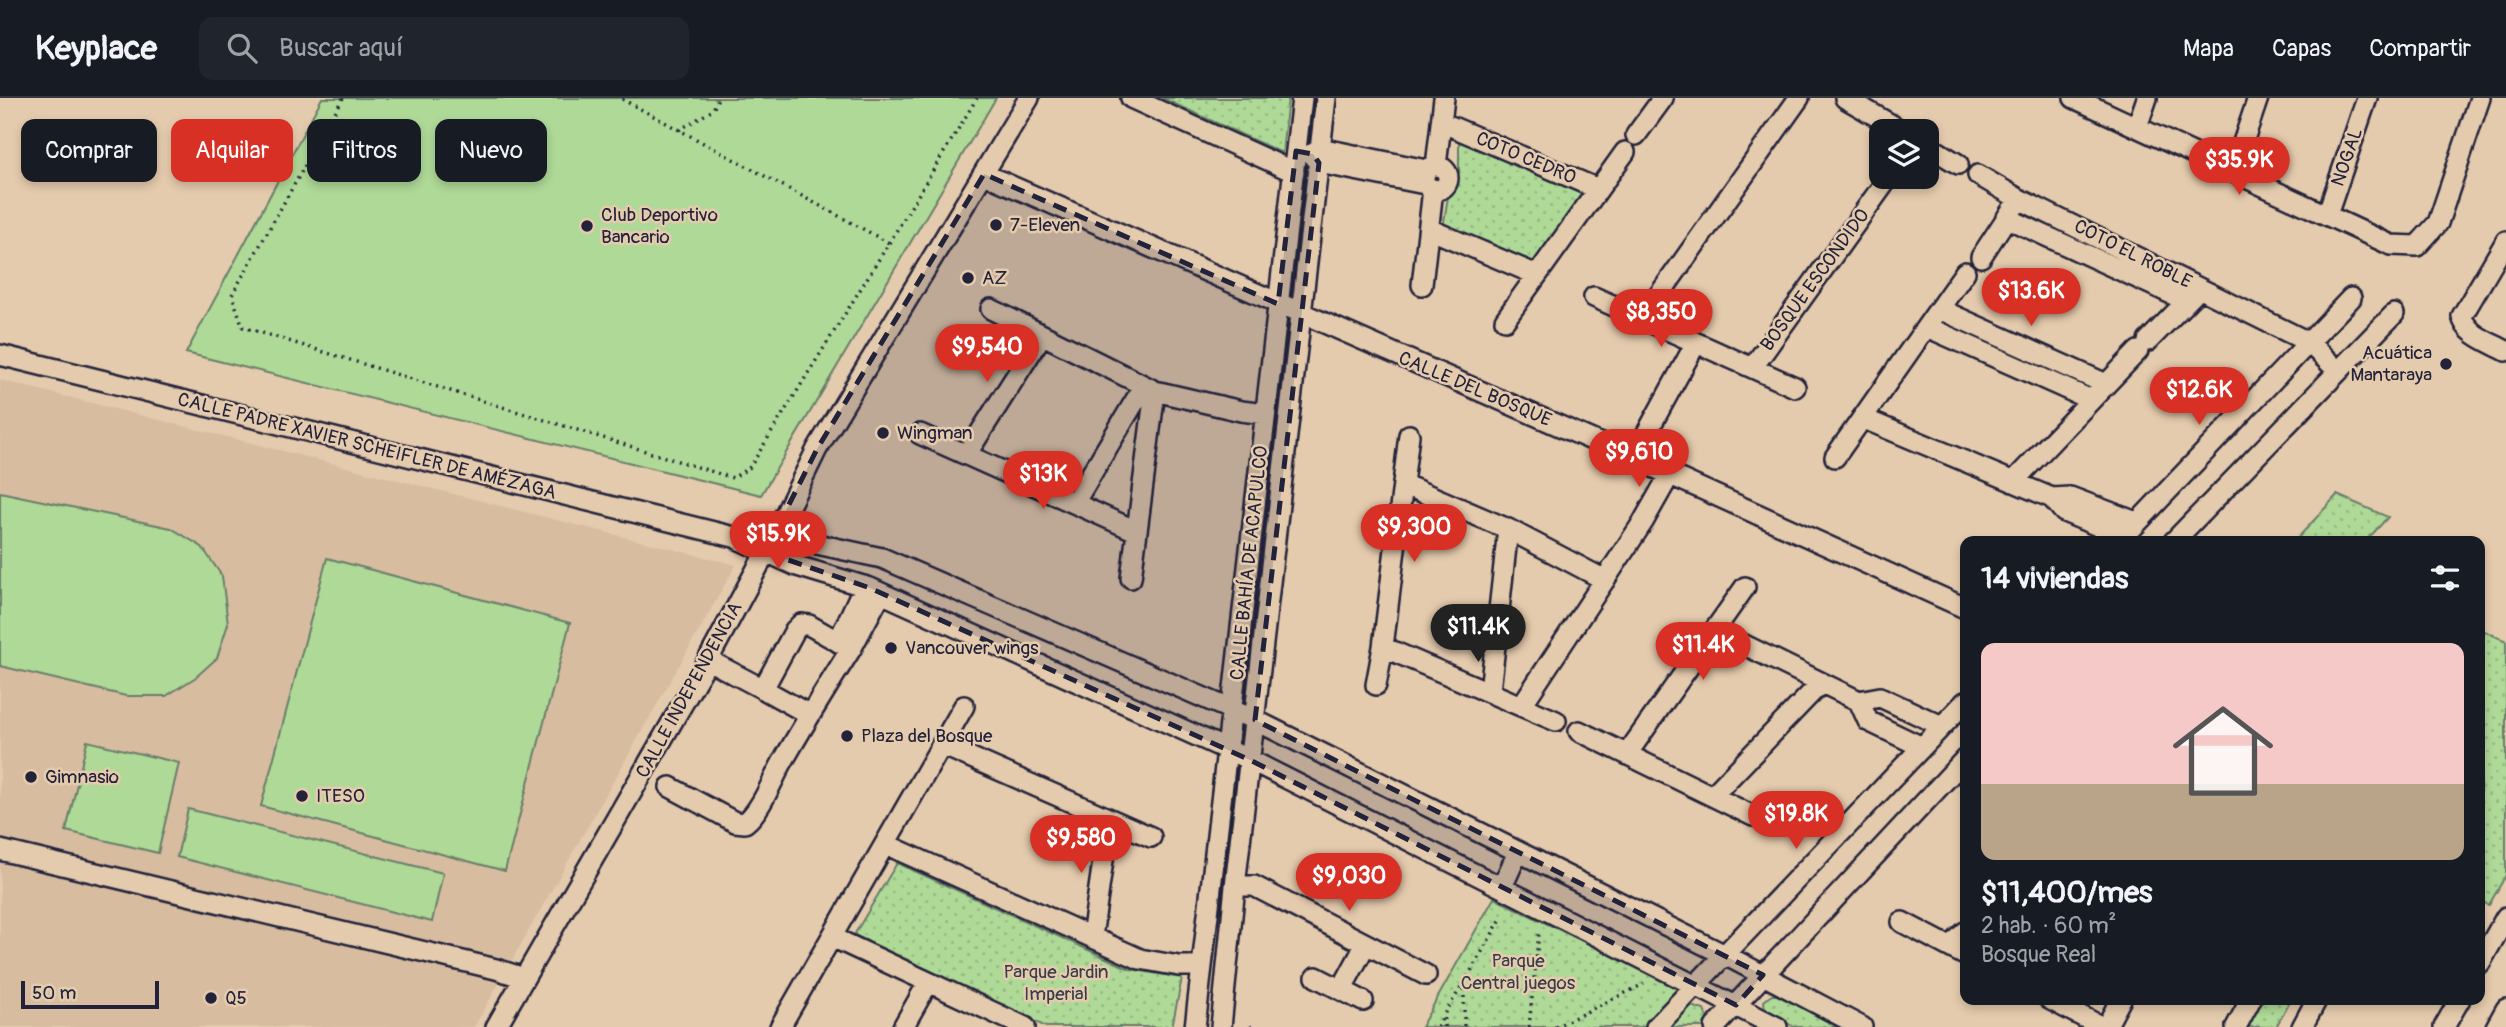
<!DOCTYPE html>
<html lang="es">
<meta charset="utf-8">
<style>
:root{--surface:#171b24;--page:#20242c;--text:#f1f3f6;--muted:#9ea1a6;--line:#363941;--accent:#d93025}
body{margin:0;font-family:Pangolin,sans-serif;background:var(--page);color:var(--text);height:100vh;display:flex;flex-direction:column;font-size:26px;white-space:nowrap}
*{box-sizing:border-box;margin:0}
p{font-size:23px;color:var(--muted)}
.icon{flex:none;width:38px;height:38px;fill:none;stroke:currentColor;stroke-width:2;stroke-linecap:round;stroke-linejoin:round}
.map{position:relative;flex:1;overflow:hidden}
.sheet{position:absolute;left:1960px;top:438px;width:525px;height:469px;display:flex;flex-direction:column;background:var(--surface);border-radius:14px;box-shadow:0 4px 10px #0003}
.sheet>*{flex:none}
.top-card{position:absolute;left:21px;top:21px;width:665px;height:63px;display:flex;gap:14px}
.controls{position:absolute;left:1869px;top:21px;display:grid;gap:14px}
.controls a{display:grid;place-items:center;width:70px;height:70px;border-radius:14px;background:var(--surface);box-shadow:0 4px 10px #0003;font-size:35px}
.scale{position:absolute;left:21px;bottom:18px;width:138px;box-sizing:border-box;padding-left:7px;border:4px solid #22223b;border-top:0;font-size:19px;line-height:24px;white-space:nowrap;color:#22223b;-webkit-text-stroke:5px #e5cbad;paint-order:stroke}
.price{position:absolute;translate:-50% -60px;padding:0 16px;border-radius:24px;background:var(--accent);color:#fff;font-size:23px;line-height:46px;filter:drop-shadow(0 2px 4px #0008)}
.price::after{content:'';position:absolute;left:50%;top:42px;width:21px;height:16px;margin-left:-10px;background:inherit;clip-path:polygon(0 0,100% 0,50% 100%)}
.price.selected{background:#222;color:#fff}
ul{padding:0;list-style:none}
li{display:grid;align-content:center;gap:14px;height:371px;padding:0 21px}
li span{display:grid;place-items:center;height:217px;border-radius:14px;color:#555}
li>.icon{margin-inline-start:auto}
span .icon{width:126px;height:126px;fill:#fffc;stroke-width:1}
li b{font-size:30px}
h2{display:flex;justify-content:space-between;align-items:center;height:84px;padding:0 21px;font-size:30px}
.pill{padding:0 24px;border-radius:14px;background:var(--surface);box-shadow:0 4px 10px #0003;font-size:24px;line-height:63px}
.pill.selected{background:var(--accent);color:#fff}
header{display:flex;align-items:center;gap:42px;box-sizing:border-box;height:98px;padding:0 35px;background:var(--surface);border-bottom:2px solid var(--line)}
header strong{font-size:33px}
nav{display:flex;gap:38px;margin-inline-start:auto;font-size:24px}
.search{width:490px;height:63px;background:var(--page);display:flex;align-items:center;gap:18px;box-sizing:border-box;padding:0 24px;border-radius:14px;color:var(--muted);font-size:26px}
.map>svg:first-child{display:block}
.built{fill:#d7bca0}
.grass{fill:url(#grass-dots);stroke:#687e69;stroke-width:2}
.garden{fill:#afd997;stroke:#687e69;stroke-width:2}
.lines{fill:none;stroke-linecap:round;stroke-linejoin:round}
.minor-casing{stroke:#22223b;stroke-width:24}
.path{stroke:#22223b;stroke-width:3.5;stroke-dasharray:2 5;stroke-linecap:butt}
.minor{stroke:#e5cbad;stroke-width:19}
.marked{fill:#22223b;fill-opacity:0.2;stroke:#22223b;stroke-width:5;stroke-dasharray:14 9;stroke-linejoin:round}
.poi-dot{fill:#22223b;stroke:#e5cbad;stroke-width:2.5}
.labels{text-anchor:middle;dominant-baseline:central;stroke-width:5;stroke-linejoin:round;paint-order:stroke}
.street-label{font-size:19px;fill:#22223b;stroke:#e5cbad}
.poi-label{font-size:19px;fill:#22223b;stroke:#e5cbad;text-anchor:start}
.park-label{font-size:19px;fill:#373d49;stroke:#e5cbad}
</style>
<header>
<strong>Keyplace</strong>
<div class="search"><svg class="icon" aria-label="search" viewBox="0 0 24 24"><circle cx="10" cy="10" r="6"/><path d="M15 15l6 6"/></svg>Buscar aquí</div>
<nav><a>Mapa</a><a>Capas</a><a>Compartir</a></nav>
</header>
<div class="map">
<svg width="2506" height="929" viewBox="0 0 2506 929">
<defs>
<pattern id="grass-dots" width="8" height="8" patternUnits="userSpaceOnUse" patternTransform="scale(1.75)"><rect width="8" height="8" fill="#afd997"/><path d="M2 2h.1M6 6h.1" fill="none" stroke="#96ba83" stroke-width="1.8" stroke-linecap="round"/></pattern>
</defs>
<rect width="100%" height="100%" fill="#e5cbad"/>
<filter id="ink" filterUnits="userSpaceOnUse"><feTurbulence type="fractalNoise" baseFrequency=".0143" numOctaves="2"/><feDisplacementMap in="SourceGraphic" scale="14" xChannelSelector="R" yChannelSelector="G"/><feConvolveMatrix kernelMatrix="1 2 1 2 8 2 1 2 1" color-interpolation-filters="sRGB"/></filter>
<g filter="url(#ink)">
<path class="built" d="M0,282L736,467L474,929H0Z"/>
<path class="grass" d="M1162,0H1288L1282,55Z
M1459,42L1588,99L1541,174L1443,130L1449,92L1459,74Z
M2337,397L2388,419L2366,443H2295Z
M2480,531L2506,543V777L2489,807L2480,803Z
M897,765L1130,871L1182,880L1172,929H1046L854,837Z
M1494,800L1681,891L1644,929H1421Z
M1772,897H1777L1838,929H1794L1765,912L1764,903Z
M2260,901H2291L2276,929H2246Z
M1691,908L1704,912L1708,922L1705,929H1668L1687,909Z"/>
<path class="garden" d="M322,0H996L761,397L186,255Z
M0,394L171,430L202,449L222,478L228,526L217,560L196,579L166,598H126L0,568Z
M327,460L570,525L505,773L261,708Z
M87,643L179,665L158,755L66,733Z
M188,711L443,775L432,824L177,759Z"/>
<g class="lines">
<g class="minor-casing">
<path id="minor" d="M1131,0L1294,74
M1845,0L1902,33
M2074,0L2391,147L2417,148L2438,125L2480,0
M1441,24L1598,91
M2137,29L2147,0
M1636,37L1663,0
M1927,47L1958,66
M1311,56L1319,65L1425,86
M1313,56L1320,50L1426,72
M1436,68L1444,0
M1424 80a12 12 0 1 1 24 0a12 12 0 1 1-24 0Z
M2233,74L2258,0
M984,76L1633,360L1965,510
M1978,77L2019,101
M2327,117L2367,0
M2007,120L2187,203
M1429,131L1537,177
M2506,143L2462,218C2466,237 2490,244 2506,253
M1981,159L2019,101L2308,244L2337,272
M1422,187L1433,91
M1594,199L1795,289
M991,211L1155,293L1241,313L1265,316
M1939,211L2106,286
M1642,221L1799,0
M1505,222L1625,54
M1927,229L2091,302
M2148,243L2194,196
M0,257L734,439L798,442L882,460L1255,622L1725,857L1862,929
M1753,269L1889,79
M1862,320L2052,400L2070,399L2136,424
M920,336L1136,433
M966,357L1042,237
M1835,359L1965,174
M1633,360L1696,245
M2013,384L2138,253
M1403,386L1508,431L1605,482
M2052,400L2064,414L2124,439
M1074,405L1144,288
M738,441L797,468L870,490L1250,662L1777,929
M2120,443L2351,200
M2174,443L2394,216
M1131,480L1155,293
M1716,533L1859,603L1880,599L1942,628
M838,544L864,488
M1383,549L1556,623
M851,551L881,495
M708,562L763,591
M1376,587L1383,549L1409,337
M1490,593L1508,431
M1859,603L1868,623L1922,649
M1522,607L1643,424L1669,378
M1579,633L1753,718
M942,647L1151,739
M1627,656L1745,489
M670,689L735,724L745,725C761,712 772,683 782,665C804,626 827,589 851,551L809,527L801,526L795,532L763,591L810,617
M1713,697L1821,585
M885,746L1140,861L1179,868H1202
M0,752L496,871L524,880
M1235,788H1254L1426,877
M1502,789L1518,754
M1902,824L1965,857
M832,839L1025,929
M1092,839L1109,721
M1950,849L1965,834
M2480,865L2506,819
M1316,879L1363,903
M1341,892L1366,846
M2049,901L2102,929
M496,929L708,562L774,439L817,351L1029,0
M780,929L964,608
M903,929L928,885
M1195,929L1302,0
M1221,929L1235,788L1326,0
M1656,929L1965,604
M1715,929L1965,661
M2106,929L2121,901
M2236,929L2251,901
M2302,929L2317,901
M2444,929L2460,901
M2496,929L2506,911"/>
</g>
<path class="path" d="M343,0L232,197L243,229L733,380L750,369L889,145L620,0
M679,32L713,12L718,0
M889,145L977,0
M1464,885L1502,819
M1250,928L1251,929
M1437,929L1443,919
M1444,929V916L1464,885V929
M1529,929L1539,834
M1555,929L1644,886"/>
<use href="#minor" class="minor"/>
</g>
</g>
<path class="marked" d="M1296,53L1313,56L1319,65L1255,622L1763,877L1736,907L1250,662L870,490L765,454L817,351L984,76L1278,206Z"/>
<g class="poi-dot">
<circle cx="996" cy="127" r="7"/>
<circle cx="587" cy="128" r="7"/>
<circle cx="968" cy="180" r="7"/>
<circle cx="2446" cy="266" r="7"/>
<circle cx="883" cy="335" r="7"/>
<circle cx="891" cy="550" r="7"/>
<circle cx="847" cy="638" r="7"/>
<circle cx="31" cy="679" r="7"/>
<circle cx="302" cy="698" r="7"/>
<circle cx="211" cy="900" r="7"/>
</g>
<g class="labels">
<g class="street-label">
<text transform="translate(2347 59) rotate(-71)">NOGAL</text>
<text transform="translate(1526 60) rotate(23)">COTO CEDRO</text>
<text transform="translate(2133 156) rotate(27)">COTO EL ROBLE</text>
<text transform="translate(1815 182) rotate(-54)">BOSQUE ESCONDIDO</text>
<text transform="translate(1475 291) rotate(23)">CALLE DEL BOSQUE</text>
<text transform="translate(367 348) rotate(14)">CALLE PADRE XAVIER SCHEIFLER DE AMÉZAGA</text>
<text transform="translate(1249 465) rotate(-84)">CALLE BAHÍA DE ACAPULCO</text>
<text transform="translate(689 592) rotate(-61)">CALLE INDEPENDENCIA</text>
</g>
<g class="poi-label">
<text x="601" y="117">Club Deportivo<tspan x="601" dy="22">Bancario</tspan></text>
<text x="1010" y="127">7-Eleven</text>
<text x="982" y="180">AZ</text>
<text x="2432" y="255" text-anchor="end">Acuática<tspan x="2432" dy="22">Mantaraya</tspan></text>
<text x="897" y="335">Wingman</text>
<text x="905" y="550">Vancouver wings</text>
<text x="861" y="638">Plaza del Bosque</text>
<text x="45" y="679">Gimnasio</text>
<text x="316" y="698">ITESO</text>
<text x="225" y="900">Q5</text>
</g>
<g class="park-label">
<text x="1518" y="863">Parque<tspan x="1518" dy="22">Central juegos</tspan></text>
<text x="1056" y="874">Parque Jardin<tspan x="1056" dy="22">Imperial</tspan></text>
</g>
</g>
</svg>
<div class="controls">
<a><svg class="icon" aria-label="layers" viewBox="0 0 24 24"><path d="M12 4l9 5-9 5-9-5zM3 14l9 5 9-5"/></svg></a>
</div>
<div class="scale">50 m</div>
<b class="price" style="left:2239px;top:99px">$35.9K</b>
<b class="price" style="left:2031px;top:230px">$13.6K</b>
<b class="price" style="left:1661px;top:251px">$8,350</b>
<b class="price" style="left:987px;top:286px">$9,540</b>
<b class="price" style="left:2199px;top:329px">$12.6K</b>
<b class="price" style="left:1639px;top:391px">$9,610</b>
<b class="price" style="left:1043px;top:413px">$13K</b>
<b class="price" style="left:1414px;top:466px">$9,300</b>
<b class="price" style="left:778px;top:473px">$15.9K</b>
<b class="price selected" style="left:1478px;top:566px">$11.4K</b>
<b class="price" style="left:1703px;top:584px">$11.4K</b>
<b class="price" style="left:1796px;top:753px">$19.8K</b>
<b class="price" style="left:1081px;top:777px">$9,580</b>
<b class="price" style="left:1349px;top:815px">$9,030</b>
<div class="top-card">
<a class="pill">Comprar</a>
<a class="pill selected">Alquilar</a>
<a class="pill">Filtros</a>
<a class="pill">Nuevo</a>
</div>
<section class="sheet">
<h2>14 viviendas<svg class="icon" aria-label="filters" viewBox="0 0 24 24"><path d="M4 7h16M4 17h16"/><circle cx="9" cy="7" r="2"/><circle cx="15" cy="17" r="2"/></svg></h2>
<ul>
<li><span style="background:linear-gradient(#f6c9c9 65%,#b9a48a 0)"><svg class="icon" aria-label="home" viewBox="0 0 24 24"><path d="M3 11l9-7 9 7M6 9v11h12V9"/></svg></span><div><b>$11,400/mes</b><p>2 hab. · 60 m²</p><p>Bosque Real</p></div></li>
</ul>
</section>
</div>
